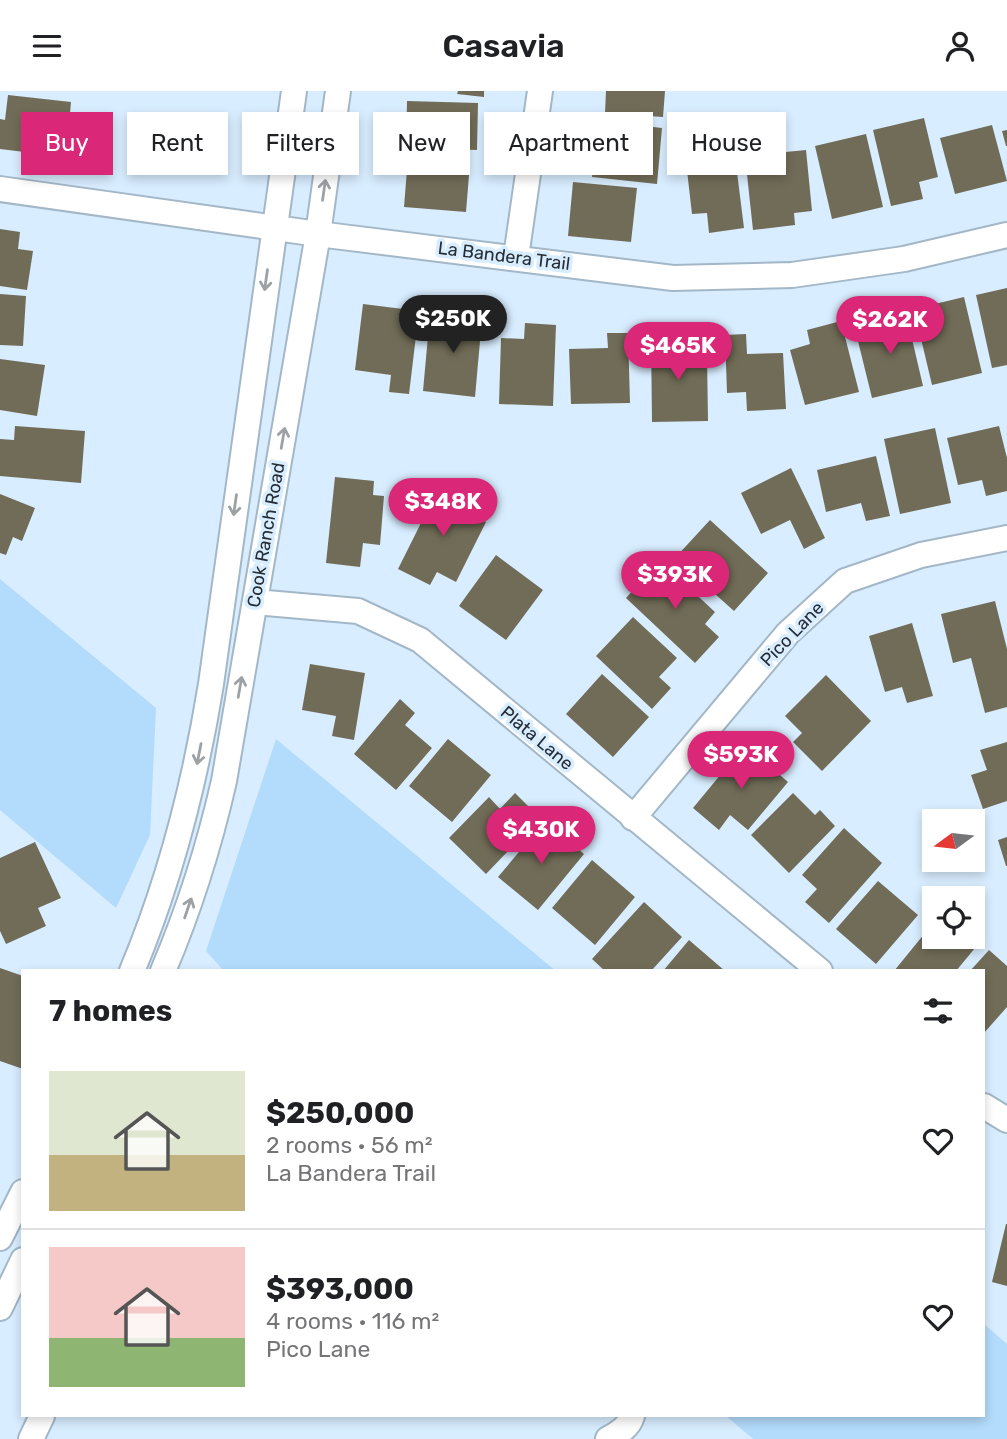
<!DOCTYPE html>
<meta charset="utf-8">
<style>
:root{--surface:#fff;--page:#f2f2f2;--text:#202124;--muted:#757577;--line:#e0e0e0;--accent:#db2777}
body{margin:0;font-family:Rubik,sans-serif;background:var(--page);color:var(--text);height:100vh;display:flex;flex-direction:column;font-size:26px;white-space:nowrap}
*{box-sizing:border-box;margin:0}
p{font-size:23px;color:var(--muted)}
.icon{flex:none;width:38px;height:38px;fill:none;stroke:currentColor;stroke-width:2;stroke-linecap:round;stroke-linejoin:round}
.map{position:relative;flex:1;overflow:hidden}
.panel{position:absolute;left:21px;top:878px;width:964px;height:448px;display:flex;flex-direction:column;background:var(--surface);border-radius:0px;box-shadow:0 4px 10px #0003}
.panel>*{flex:none}
.top-card{position:absolute;left:21px;top:21px;width:966px;height:63px;display:flex;gap:14px}
.needle{width:46px;rotate:255deg}
.fabs{position:absolute;left:922px;top:718px;display:grid;gap:14px}
.fabs a{display:grid;place-items:center;width:63px;height:63px;border-radius:0px;background:var(--surface);box-shadow:0 4px 10px #0003;font-size:35px}
.price{position:absolute;translate:-50% -60px;padding:0 16px;border-radius:24px;background:var(--accent);color:#fff;font-size:23px;line-height:46px;filter:drop-shadow(0 2px 4px #0008)}
.price::after{content:'';position:absolute;left:50%;top:42px;width:21px;height:16px;margin-left:-10px;background:inherit;clip-path:polygon(0 0,100% 0,50% 100%)}
.price.selected{background:#222;color:#fff}
ul{padding:0;list-style:none}
li{display:flex;align-items:center;gap:21px;height:175px;padding:0 28px}
li+li{border-top:2px solid var(--line)}
li span{display:grid;place-items:center;flex:none;width:196px;height:140px;border-radius:0px;color:#555}
li>.icon{margin-inline-start:auto}
span .icon{width:84px;height:84px;fill:#fffc;stroke-width:1}
li b{font-size:30px}
h2{display:flex;justify-content:space-between;align-items:center;height:84px;padding:0 28px;font-size:30px}
.pill{padding:0 24px;border-radius:0px;background:var(--surface);box-shadow:0 4px 10px #0003;font-size:24px;line-height:63px}
.pill.selected{background:var(--accent);color:#fff}
header{display:flex;justify-content:space-between;align-items:center;height:91px;padding:0 28px;background:var(--surface);font-size:32px;font-weight:600}
.map>svg:first-child{display:block}
.green{fill:#b3dbfb}
.building{fill:#716c57}
.lines{fill:none;stroke-linecap:round;stroke-linejoin:round}
.minor-casing{stroke:#a3b7c7;stroke-width:28}
.minor{stroke:#fff;stroke-width:24}
.oneway{stroke:#9da1a4}
.labels{text-anchor:middle;dominant-baseline:central;stroke-width:7;stroke-linejoin:round;paint-order:stroke}
.street-label{font-size:18px;fill:#262e34;stroke:#d8edff}
</style>
<header><svg class="icon" aria-label="menu" viewBox="0 0 24 24"><path d="M4 6h16M4 12h16M4 18h16"/></svg>Casavia<svg class="icon" aria-label="person" viewBox="0 0 24 24"><circle cx="12" cy="8" r="4"/><path d="M4 21q1-7 8-7t8 7"/></svg></header>
<div class="map">
<svg width="1007" height="1348" viewBox="0 0 1007 1348">
<rect width="100%" height="100%" fill="#d8edff"/>
<path class="green" d="M0,488L156,617L150,744L116,817L0,719Z
M276,648L556,880H224L206,860Z
M984,1233L1007,1253V1348H753L726,1325H984Z"/>
<path class="building" d="M458,0H484V6L457,3Z
M606,0H665L663,26L605,22Z
M8,4L71,11L66,66L0,58V28L5,29Z
M407,10L478,12L477,59L406,57Z
M924,27L938,86L919,91L923,108L891,115L873,39Z
M583,28L662,37L657,93L592,86L594,63L580,62Z
M992,34L1007,90L955,103L940,47Z
M1007,39V55H1006L1002,40Z
M866,43L883,116L832,128L815,55Z
M806,59L812,120L794,122L795,134L753,139L745,65Z
M735,65L744,137L709,142L707,122L692,123L686,71Z
M408,66L470,72L466,121L404,116Z
M573,91L637,97L631,151L568,145Z
M0,138L20,141L18,158L33,160L27,199L0,195Z
M1007,197V274L992,277L976,204Z
M0,203L26,205L23,255L0,254Z
M964,206L982,282L932,294L914,218Z
M363,213L419,220L409,303L389,301L391,284L355,279Z
M905,218L923,295L872,307L857,246L876,242L873,225Z
M430,223L482,228L475,306L423,300Z
M841,230L859,301L805,314L790,259L810,253L807,239Z
M525,232L556,234L553,315L499,313L501,247L524,248Z
M607,242H628L630,312L571,313L569,258L608,257Z
M746,243L747,263L783,262L786,318L747,320L746,301L727,302L725,244Z
M689,245V266H707L708,330L652,331L651,246Z
M0,268L45,274L37,325L0,319Z
M15,335L85,340L81,392L0,385V348L14,349Z
M999,335L1007,367V400L986,405L982,389L958,394L947,347Z
M935,337L951,412L900,423L884,348Z
M876,365L890,425L866,430L861,412L826,421L817,379Z
M791,377L825,447L804,458L790,429L761,443L741,402Z
M335,386L374,390L373,404L384,405L380,454L363,452L360,476L326,472Z
M442,390L464,401L457,416L486,431L456,491L437,481L430,494L398,478Z
M0,403L35,417L22,450L13,446L6,464L0,462Z
M710,429L768,482L734,520L675,467Z
M496,464L543,499L506,549L459,515Z
M660,470L715,521L705,533L719,546L695,572L626,507Z
M995,510L1007,558V616L985,622L971,567L953,572L941,523Z
M633,526L677,567L659,586L671,597L652,618L596,565Z
M912,532L933,605L907,612L902,596L885,601L869,545Z
M310,573L365,582L354,649L332,645L336,625L302,619Z
M602,583L649,626L613,666L566,623Z
M826,584L871,630L822,680L793,651L802,642L785,625Z
M400,608L415,622L405,634L432,657L396,699L354,663Z
M448,648L491,684L452,731L409,695Z
M1007,651V710L983,718L971,684L987,679L980,659Z
M745,654L788,691L748,739L730,724L719,739L693,717Z
M515,702L540,727L486,783L449,747L489,706L500,718Z
M793,702L815,724L820,719L835,735L789,782L751,744Z
M545,730L584,763L538,819L498,786Z
M844,737L882,772L829,832L805,811L817,798L802,784Z
M1007,746V775H1006L998,749Z
M35,751L61,807L38,817L46,835L6,853L0,840V767Z
M592,769L635,806L595,854L552,817Z
M878,790L918,824L876,873L836,838Z
M644,811L682,846L651,880H605L592,868Z
M934,831V845H974L980,851L956,880H894Z
M689,849L725,880H663Z
M989,859L1007,875V916L984,942V880H970Z
M0,877L23,885V978L0,970Z
M1006,1133H1007V1195L992,1191Z"/>
<g class="lines">
<g class="minor-casing">
<path id="minor" d="M0,98L318,143L673,187L792,184L904,168L1007,144
M516,166L540,0
M255,511L358,520L420,549L820,880
M633,727L788,542L845,490L921,464L1007,447
M132,880C171,787 195,692 211,593L294,0
M163,880C189,819 209,756 224,690L318,143L338,0
M984,1015L1007,1029
M0,1147L23,1101
M0,1217L23,1169
M31,1348L42,1325
M608,1348C618,1343 629,1336 632,1325"/>
</g>
<use href="#minor" class="minor"/>
</g>
<defs><path id="oneway-shaft" d="M-6 0H5M1.5-3L5.5 0L1.5 3" fill="none" stroke-width="1.6" stroke-linecap="round" stroke-linejoin="round" transform="scale(1.75)"/></defs>
<g class="oneway">
<use href="#oneway-shaft" transform="translate(324 99) rotate(-82)"/>
<use href="#oneway-shaft" transform="translate(266 189) rotate(98)"/>
<use href="#oneway-shaft" transform="translate(283 347) rotate(-80)"/>
<use href="#oneway-shaft" transform="translate(235 414) rotate(98)"/>
<use href="#oneway-shaft" transform="translate(240 596) rotate(-80)"/>
<use href="#oneway-shaft" transform="translate(199 663) rotate(101)"/>
<use href="#oneway-shaft" transform="translate(188 817) rotate(-71)"/>
</g>
<g class="labels">
<g class="street-label">
<text transform="translate(504 165) rotate(7)">La Bandera Trail</text>
<text transform="translate(266 444) rotate(-80)">Cook Ranch Road</text>
<text transform="translate(792 543) rotate(-46)">Pico Lane</text>
<text transform="translate(537 647) rotate(40)">Plata Lane</text>
</g>
</g>
</svg>
<div class="fabs">
<a><svg class="needle" viewBox="-14 -14 28 28"><path d="M0-13l5 13h-10z" fill="#e53935"/><path d="M0 13l5-13h-10z" fill="#757577"/></svg></a>
<a><svg class="icon" aria-label="locate" viewBox="0 0 24 24"><circle cx="12" cy="12" r="6"/><path d="M12 2v4M12 18v4M2 12h4M18 12h4"/></svg></a>
</div>
<b class="price selected" style="left:453px;top:264px">$250K</b>
<b class="price" style="left:890px;top:265px">$262K</b>
<b class="price" style="left:678px;top:291px">$465K</b>
<b class="price" style="left:443px;top:447px">$348K</b>
<b class="price" style="left:675px;top:520px">$393K</b>
<b class="price" style="left:741px;top:700px">$593K</b>
<b class="price" style="left:541px;top:775px">$430K</b>
<div class="top-card">
<a class="pill selected">Buy</a>
<a class="pill">Rent</a>
<a class="pill">Filters</a>
<a class="pill">New</a>
<a class="pill">Apartment</a>
<a class="pill">House</a>
</div>
<section class="panel">
<h2>7 homes<svg class="icon" aria-label="filters" viewBox="0 0 24 24"><path d="M4 7h16M4 17h16"/><circle cx="9" cy="7" r="2"/><circle cx="15" cy="17" r="2"/></svg></h2>
<ul>
<li><span style="background:linear-gradient(#dfe7d0 60%,#c2b280 0)"><svg class="icon" aria-label="home" viewBox="0 0 24 24"><path d="M3 11l9-7 9 7M6 9v11h12V9"/></svg></span><div><b>$250,000</b><p>2 rooms · 56 m²</p><p>La Bandera Trail</p></div><svg class="icon" aria-label="heart" viewBox="0 0 24 24"><path d="M12 20l-8-8c-3-5 5-10 8-4 3-6 11-1 8 4z"/></svg></li>
<li><span style="background:linear-gradient(#f6c9c9 65%,#8fb573 0)"><svg class="icon" aria-label="home" viewBox="0 0 24 24"><path d="M3 11l9-7 9 7M6 9v11h12V9"/></svg></span><div><b>$393,000</b><p>4 rooms · 116 m²</p><p>Pico Lane</p></div><svg class="icon" aria-label="heart" viewBox="0 0 24 24"><path d="M12 20l-8-8c-3-5 5-10 8-4 3-6 11-1 8 4z"/></svg></li>
</ul>
</section>
</div>
